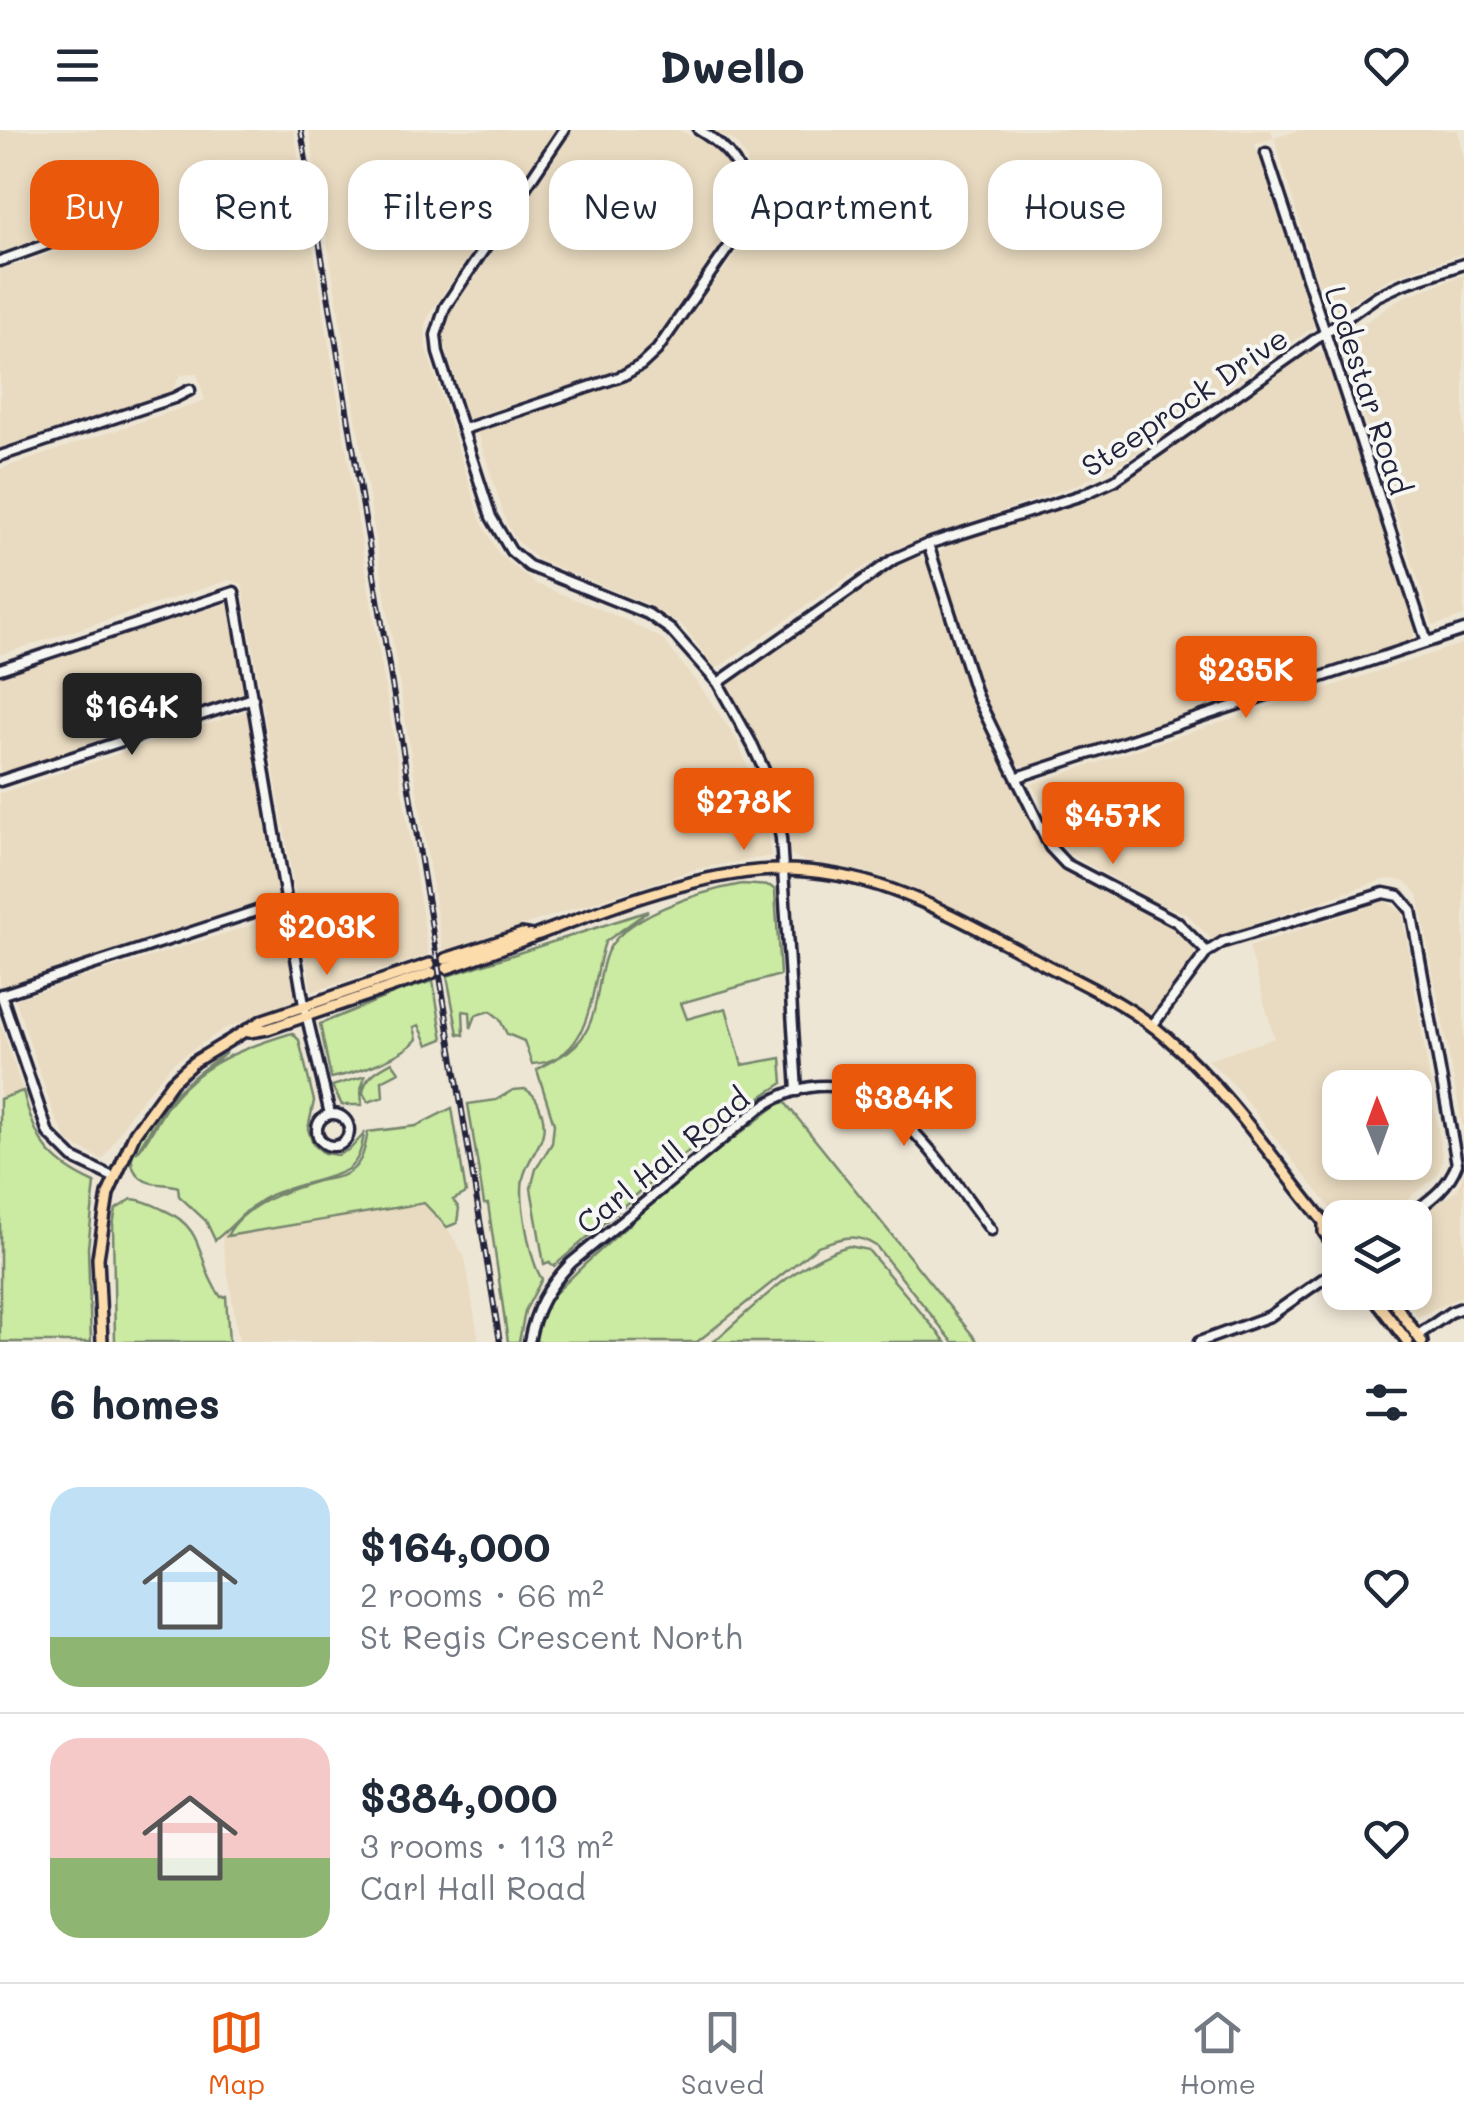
<!DOCTYPE html>
<meta charset="utf-8">
<style>
:root{--surface:#fff;--page:#f2f2f3;--text:#1f2937;--muted:#747a83;--line:#e0e1e3;--accent:#ea580c}
body{margin:0;font-family:Mali,sans-serif;background:var(--page);color:var(--text);height:100vh;display:flex;flex-direction:column;font-size:38px;white-space:nowrap}
*{box-sizing:border-box;margin:0}
p{font-size:32px;color:var(--muted)}
.icon{flex:none;width:55px;height:55px;fill:none;stroke:currentColor;stroke-width:2;stroke-linecap:round;stroke-linejoin:round}
.map{position:relative;height:1212px;overflow:hidden}
.panel{display:flex;flex-direction:column;background:var(--surface);flex:1}
.panel>*{flex:none}
.hud{position:absolute;left:30px;top:30px;width:1405px;height:90px;display:flex;gap:20px}
.needle{width:65px;rotate:359deg}
.controls{position:absolute;left:1322px;top:940px;display:grid;gap:20px}
.controls a{display:grid;place-items:center;width:110px;height:110px;border-radius:20px;background:var(--surface);box-shadow:0 5px 15px #0003;font-size:50px}
.price{position:absolute;translate:-50% -85px;padding:0 22px;border-radius:10px;background:var(--accent);color:#fff;font-size:32px;line-height:65px;filter:drop-shadow(0 2px 5px #0008)}
.price::after{content:'';position:absolute;left:50%;top:60px;width:30px;height:22px;margin-left:-15px;background:inherit;clip-path:polygon(0 0,100% 0,50% 100%)}
.price.active{background:#222;color:#fff}
ul{padding:0;list-style:none}
li{display:flex;align-items:center;gap:30px;height:250px;padding:0 50px}
li+li{border-top:2px solid var(--line)}
li span{display:grid;place-items:center;flex:none;width:280px;height:200px;border-radius:30px;color:#555}
li>.icon{margin-inline-start:auto}
span .icon{width:120px;height:120px;fill:#fffc;stroke-width:1}
li b{font-size:42px}
h2{display:flex;justify-content:space-between;align-items:center;height:120px;padding:0 50px;font-size:42px}
.chip{padding:0 35px;border-radius:30px;background:var(--surface);box-shadow:0 5px 15px #0003;font-size:35px;line-height:90px}
.chip.active{background:var(--accent);color:#fff}
header{display:flex;justify-content:space-between;align-items:center;height:130px;padding:0 50px;background:var(--surface);font-size:45px;font-weight:700}
.dock{display:flex;justify-content:space-around;align-items:center;height:140px;border-top:2px solid var(--line);background:var(--surface);font-size:28px;color:var(--muted)}
.dock a{display:grid;justify-items:center;gap:5px}
.dock .active{color:var(--accent)}
.map>svg:first-child{display:block}
.built{fill:#e9dbc1;fill-rule:evenodd}
.green{fill:#cbeaa2;stroke:#76866e;stroke-width:2.5}
.lines{fill:none;stroke-linecap:round;stroke-linejoin:round}
.minor-casing{stroke:#22223b;stroke-width:15}
.major-casing{stroke:#22223b;stroke-width:16}
.minor{stroke:#f6f6f2;stroke-width:8}
.major{stroke:#fddcac;stroke-width:9}
.rail-casing{stroke:#22223b;stroke-width:6}
.rail{stroke:#f6f6f2;stroke-width:2.5;stroke-dasharray:8;stroke-linecap:butt}
.labels{text-anchor:middle;dominant-baseline:central;stroke-width:8;stroke-linejoin:round;paint-order:stroke}
.street-label{font-size:30px;fill:#22223b;stroke:#f6f6f2}
</style>
<header><svg class="icon" aria-label="menu" viewBox="0 0 24 24"><path d="M4 6h16M4 12h16M4 18h16"/></svg>Dwello<svg class="icon" aria-label="heart" viewBox="0 0 24 24"><path d="M12 20l-8-8c-3-5 5-10 8-4 3-6 11-1 8 4z"/></svg></header>
<div class="map">
<svg width="1464" height="1212" viewBox="0 0 1464 1212">
<rect width="100%" height="100%" fill="#eee6d5"/>
<filter id="ink" filterUnits="userSpaceOnUse"><feTurbulence type="fractalNoise" baseFrequency=".01" numOctaves="2"/><feDisplacementMap in="SourceGraphic" scale="20" xChannelSelector="R" yChannelSelector="G"/><feConvolveMatrix kernelMatrix="1 2 1 2 8 2 1 2 1" color-interpolation-filters="sRGB"/></filter>
<g filter="url(#ink)">
<path class="built" d="M0,0H294L429,825L312,862L242,454L229,450L0,525V339L205,270L197,244L180,245L172,261L0,318V140L80,114L121,82L124,68L118,58L105,55L94,68L88,92L0,122Z
M309,0H556L434,177L426,192V218L481,391L499,424L534,453L620,487L663,509L707,566L737,610L762,673L771,726L697,739L443,821Z
M573,0H678L716,17L736,41L743,66L739,88L656,214L632,235L467,289L444,211V193Z
M709,0H1271L1274,8L1299,0H1458L1464,33V123L1390,148L1328,186L1274,8L1255,14L1315,196L1126,330L1074,356L902,416L847,447L716,539L683,496L647,474L537,429L517,411L506,392L477,301L631,251L652,236L668,216L756,96L755,67L746,28L734,11Z
M1464,145V486L1433,496L1339,210L1403,167Z
M1320,221L1329,229L1416,495L1413,510L1030,637L1017,634L989,581L941,437L940,422L946,416L1106,362L1308,222Z
M912,427L922,428L930,436L977,578L1046,720L1063,738L1169,793L1195,817L1196,829L1156,882H1146L1090,850L914,759L862,741L805,732L791,724L782,677L767,631L730,565L729,553L882,444Z
M231,472L246,566L0,647V546Z
M1464,513V1004L1418,764L1404,751L1386,749L1211,809L1186,784L1156,772L1070,724L1031,654Z
M249,580L280,765L0,857V663Z
M1385,771L1402,782L1443,1030L1437,1046L1384,1087L1340,1090L1231,952L1208,930L1274,908L1249,817ZM1340,958H1415V1032H1340Z
M284,785L299,870L224,899L173,933L133,980L103,1030L68,1012L54,985L15,869Z
M0,892L23,961L0,969Z
M1464,1042V1165L1418,1187L1401,1163L1415,1162V1090L1458,1059Z
M429,1068L465,1127L479,1212H239L221,1103Z"/>
<path class="green" d="M742,754L770,756L775,760L780,845L681,873L687,889L726,878L742,935L781,928L783,953C700,1005 628,1073 554,1136L549,1132L544,1134L531,1058L536,1039L552,1013L554,994L537,940C552,929 569,925 581,909C599,885 596,856 605,828C617,786 703,761 742,754Z
M648,781L605,812C590,855 595,931 532,934L524,911L507,904L499,888L490,881L476,885L471,898L470,882L463,881L464,905L458,904L447,846Z
M433,851L443,909L428,915L419,895L414,897L417,909C403,927 353,944 331,948L320,894L400,861Z
M292,903L299,910L314,971L308,999L313,1014L324,1023L338,1025L350,1019L364,1004C362,1017 359,1031 348,1039C336,1048 290,1056 271,1065C247,1076 235,1095 215,1110L206,1091L179,1066L178,1057C165,1052 152,1057 141,1048C101,1017 203,936 226,923L181,958L165,976L136,1023C147,1013 157,992 166,978C198,933 246,917 292,903Z
M392,932L399,942L382,951L383,967L368,972L363,963C364,947 379,939 392,932Z
M365,946L361,960L362,975H342L332,956Z
M525,959C536,965 538,972 542,984C550,1013 528,1023 523,1049C519,1070 530,1132 542,1149L525,1181L519,1212H508L488,1074H484L468,974L496,970L513,960Z
M23,961C35,1010 48,1032 95,1053L88,1118L91,1212H0V969Z
M783,970L978,1212H953L876,1116C854,1102 842,1108 818,1116L697,1212H536V1202L549,1169L584,1135L667,1060Z
M452,978L466,1063L453,1070L459,1078L457,1093L447,1097L424,1073L227,1106C242,1075 287,1060 318,1051C331,1048 345,1048 354,1038C364,1028 365,1015 368,1002L416,996Z
M132,1069C143,1070 152,1074 162,1079C209,1099 195,1133 221,1167L226,1166L229,1212H115L113,1095L116,1079Z
M849,1116L868,1120L946,1212H713C754,1178 797,1130 849,1116Z"/>
<g class="lines">
<g class="minor-casing">
<path id="minor" d="M564,0L445,177L436,205L438,223L491,387L511,421L529,436L648,484L671,500L718,553L753,616L769,651L781,708L797,961
M1266,23L1427,512
M0,131L92,98L101,86L105,69
M464,299L622,246L641,235L657,220L744,95C753,52 737,22 699,0
M0,326L174,268L190,260
M928,414L977,567L1050,717L1066,734L1177,792L1207,822
M0,539L234,462L304,875L330,984
M718,553L894,429L928,414L1082,365L1115,350L1377,166L1403,154L1464,134
M1018,647L1464,500
M0,651L253,568
M1,864L48,1003L73,1028L113,1047
M0,865L287,771
M1152,896L1207,822L1223,812L1384,763L1399,766L1411,780L1457,1034C1447,1060 1428,1071 1406,1088
M317 1000a16 16 0 1 1 32 0a16 16 0 1 1-32 0Z
M1418,1205L1451,1182L1464,1177
M529,1212C535,1179 548,1157 571,1133L760,978C869,906 933,1026 991,1100
M1199,1212L1270,1186L1340,1137"/>
</g>
<g class="major-casing">
<path id="major" d="M445,829L522,804L532,806
M447,838C542,806 658,750 758,741C868,732 949,784 1042,833C1084,855 1130,875 1166,907C1227,960 1273,1029 1324,1092L1333,1095L1340,1103
M249,902L268,899L432,843
M1324,1092V1102L1340,1124
M1369,1162L1408,1212
M1386,1162L1422,1212
M102,1212L98,1128L108,1064L135,1003L172,952L194,932L263,890L430,834"/>
</g>
<use href="#minor" class="minor"/>
<use href="#major" class="major"/>
<g class="rail-casing">
<path id="rail" d="M301,0L500,1212"/>
</g>
<use href="#rail" class="rail"/>
</g>
</g>
<g class="labels">
<g class="street-label">
<text transform="translate(1369 260) rotate(72)">Lodestar Road</text>
<text transform="translate(1184 271) rotate(-34)">Steeprock Drive</text>
<text transform="translate(662 1030) rotate(-39)">Carl Hall Road</text>
</g>
</g>
</svg>
<div class="controls">
<a><svg class="needle" viewBox="-14 -14 28 28"><path d="M0-13l5 13h-10z" fill="#e53935"/><path d="M0 13l5-13h-10z" fill="#747a83"/></svg></a>
<a><svg class="icon" aria-label="layers" viewBox="0 0 24 24"><path d="M12 4l9 5-9 5-9-5zM3 14l9 5 9-5"/></svg></a>
</div>
<b class="price" style="left:1246px;top:591px">$235K</b>
<b class="price active" style="left:132px;top:628px">$164K</b>
<b class="price" style="left:744px;top:723px">$278K</b>
<b class="price" style="left:1113px;top:737px">$457K</b>
<b class="price" style="left:327px;top:848px">$203K</b>
<b class="price" style="left:904px;top:1019px">$384K</b>
<div class="hud">
<a class="chip active">Buy</a>
<a class="chip">Rent</a>
<a class="chip">Filters</a>
<a class="chip">New</a>
<a class="chip">Apartment</a>
<a class="chip">House</a>
</div>
</div>
<section class="panel">
<h2>6 homes<svg class="icon" aria-label="filters" viewBox="0 0 24 24"><path d="M4 7h16M4 17h16"/><circle cx="9" cy="7" r="2"/><circle cx="15" cy="17" r="2"/></svg></h2>
<ul>
<li><span style="background:linear-gradient(#bfe0f5 75%,#8fb573 0)"><svg class="icon" aria-label="home" viewBox="0 0 24 24"><path d="M3 11l9-7 9 7M6 9v11h12V9"/></svg></span><div><b>$164,000</b><p>2 rooms · 66 m²</p><p>St Regis Crescent North</p></div><svg class="icon" aria-label="heart" viewBox="0 0 24 24"><path d="M12 20l-8-8c-3-5 5-10 8-4 3-6 11-1 8 4z"/></svg></li>
<li><span style="background:linear-gradient(#f6c9c9 60%,#8fb573 0)"><svg class="icon" aria-label="home" viewBox="0 0 24 24"><path d="M3 11l9-7 9 7M6 9v11h12V9"/></svg></span><div><b>$384,000</b><p>3 rooms · 113 m²</p><p>Carl Hall Road</p></div><svg class="icon" aria-label="heart" viewBox="0 0 24 24"><path d="M12 20l-8-8c-3-5 5-10 8-4 3-6 11-1 8 4z"/></svg></li>
</ul>
</section>
<nav class="dock">
<a class="active"><svg class="icon" aria-label="map" viewBox="0 0 24 24"><path d="M3 6l6-2 6 2 6-2v14l-6 2-6-2-6 2zM9 4v14M15 6v14"/></svg>Map</a>
<a><svg class="icon" aria-label="saved" viewBox="0 0 24 24"><path d="M7 4h10v16l-5-4-5 4z"/></svg>Saved</a>
<a><svg class="icon" aria-label="home" viewBox="0 0 24 24"><path d="M3 11l9-7 9 7M6 9v11h12V9"/></svg>Home</a>
</nav>
